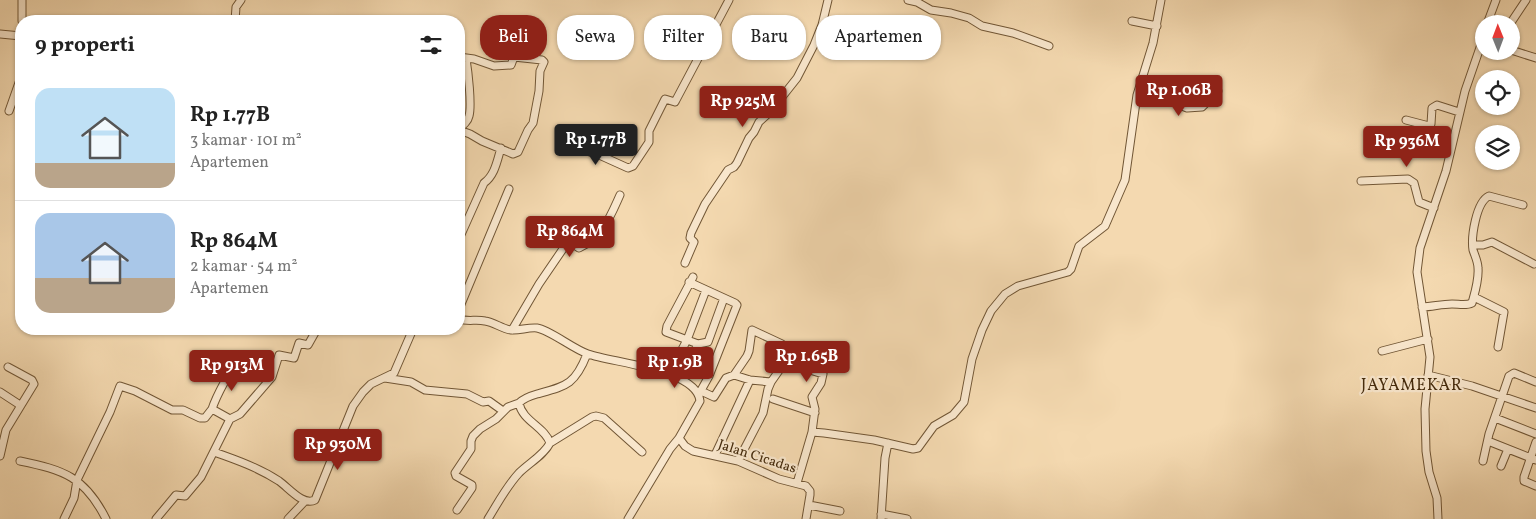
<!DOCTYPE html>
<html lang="id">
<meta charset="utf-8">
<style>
:root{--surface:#fff;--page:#f6f6f6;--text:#222;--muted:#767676;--line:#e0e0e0;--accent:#8f2418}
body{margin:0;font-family:Vollkorn,serif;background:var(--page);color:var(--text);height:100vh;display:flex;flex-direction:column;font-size:19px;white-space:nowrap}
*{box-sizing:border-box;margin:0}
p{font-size:16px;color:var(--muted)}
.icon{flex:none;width:28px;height:28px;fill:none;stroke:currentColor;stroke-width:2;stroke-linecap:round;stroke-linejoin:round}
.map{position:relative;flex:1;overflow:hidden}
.panel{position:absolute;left:15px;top:15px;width:450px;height:320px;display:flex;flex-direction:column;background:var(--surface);border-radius:20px;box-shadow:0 1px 4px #0004}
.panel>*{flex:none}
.top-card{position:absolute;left:480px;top:15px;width:475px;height:45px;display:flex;gap:10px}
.needle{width:32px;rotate:359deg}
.controls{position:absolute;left:1475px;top:15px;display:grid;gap:10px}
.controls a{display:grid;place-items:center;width:45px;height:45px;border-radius:50%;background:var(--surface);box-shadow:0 1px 4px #0004;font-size:25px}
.price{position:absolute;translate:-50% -42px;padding:0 11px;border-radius:5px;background:var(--accent);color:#fff;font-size:16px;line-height:32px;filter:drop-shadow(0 1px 2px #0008)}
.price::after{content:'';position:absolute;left:50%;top:30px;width:15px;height:11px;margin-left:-8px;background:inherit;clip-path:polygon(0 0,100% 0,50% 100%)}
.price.selected{background:#222;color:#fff}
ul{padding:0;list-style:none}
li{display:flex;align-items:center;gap:15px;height:125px;padding:0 20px}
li+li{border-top:1px solid var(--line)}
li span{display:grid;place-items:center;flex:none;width:140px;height:100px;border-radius:15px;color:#555}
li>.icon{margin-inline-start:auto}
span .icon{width:60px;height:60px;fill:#fffc;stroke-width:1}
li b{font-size:21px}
h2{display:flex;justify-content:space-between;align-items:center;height:60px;padding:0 20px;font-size:21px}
.tag{padding:0 18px;border-radius:20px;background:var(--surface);box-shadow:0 1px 4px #0004;font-size:18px;line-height:45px}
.tag.selected{background:var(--accent);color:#fff}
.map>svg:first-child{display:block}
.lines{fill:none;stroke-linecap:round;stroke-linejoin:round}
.minor-casing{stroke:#715635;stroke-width:9}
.minor{stroke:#f8e6cc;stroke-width:7}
.labels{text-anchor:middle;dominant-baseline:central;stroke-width:4.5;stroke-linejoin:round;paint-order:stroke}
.street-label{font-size:14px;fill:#452b0c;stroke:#f8e6cc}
.quarter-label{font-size:16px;letter-spacing:1px;fill:#452b0c;stroke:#f8e6cc}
</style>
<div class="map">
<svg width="1536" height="519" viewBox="0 0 1536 519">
<rect width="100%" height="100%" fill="#f4d9b0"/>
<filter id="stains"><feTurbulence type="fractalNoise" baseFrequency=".004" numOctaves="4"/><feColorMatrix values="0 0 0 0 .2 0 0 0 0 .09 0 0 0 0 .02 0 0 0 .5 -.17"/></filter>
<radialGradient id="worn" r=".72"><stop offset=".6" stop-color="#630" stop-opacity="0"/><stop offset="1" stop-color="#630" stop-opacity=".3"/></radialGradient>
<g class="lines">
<g class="minor-casing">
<path id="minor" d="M908,0L917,2L931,10L951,13L969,18L982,26L1013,33L1049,46
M22,21V0
M235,21L236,7L241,0
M1132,21L1157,26
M1487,24L1496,0
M1510,24L1526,0
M0,34L21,36
M1511,50L1536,58
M459,57L474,59L494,66L511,65L514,57L542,60L544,62L540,71L539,91L533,123L528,130L518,152L513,154L482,141L470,134L459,130
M1142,82L1179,92L1181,94L1182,106L1187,108L1202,107L1218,91
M9,111L21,77
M1406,120L1429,126L1431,124L1432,108L1437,105L1459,112
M459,128C463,126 468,121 469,116C472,105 468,71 466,59
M564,145L597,154L628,168L633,166L649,142V131L665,99L675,102L676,100L729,0
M1361,181L1408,179L1414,183L1419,202L1434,208
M459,239L484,183C495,175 497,161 501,148
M1473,245H1483L1492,242L1534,264
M685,263L694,242L690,238L691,233L705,204L728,170L734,167L737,163L749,138L754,132L759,122L770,112L797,78L814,45L822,25L828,0
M693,277L667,326L666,332L698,344L708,342L724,298
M689,282L735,303L737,305L709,376L699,394
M1474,297L1504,312L1498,347
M1422,307C1432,307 1441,304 1452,304C1459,304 1466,306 1472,303C1475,292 1479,280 1478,268C1478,262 1475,256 1473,250C1471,237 1476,202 1489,196L1523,205
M459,309L509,189
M459,319C468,322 476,319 485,321C494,322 502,329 511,330C519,331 528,327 537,328C550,330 573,349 588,354C613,363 697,369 700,401L679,438L685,446L693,451L738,461L779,479L806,486L810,491V495L806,519
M512,330L539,284L567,243L570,242L579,248C603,237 610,217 620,195
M1382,351L1428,339
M797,352L813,359V371L823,374L821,383L812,397L815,409L812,432
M669,374L687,340L706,290
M734,375L750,380L771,382
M1428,375L1472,386L1536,408
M385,378L411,382L425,390L467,394L483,402L489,401L503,411
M682,380L698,344
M701,391L714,397L726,378L734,375L747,356L749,351L752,330L782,344L785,357V362L771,382L768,389L763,413L738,461
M0,392L20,405
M773,399L815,413
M1495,418L1536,434
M230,419L212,409C217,393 227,379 234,363
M1488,441L1536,460
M1536,442L1524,477V481L1536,486
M550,443L592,417L596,416L604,418L642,452
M214,452C237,460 259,468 279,481C289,488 303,506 315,500L353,406L363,392L371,384L394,373L413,329
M715,455L750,380
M0,456L6,430L34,384L32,380L8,367
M20,461C64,470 85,477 106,519
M1483,461L1489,434L1509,376L1514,373L1536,382
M1501,466L1508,449
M797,483L812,432L824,433L874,440L913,449L918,448L934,426L953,415L964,402L972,359L982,330L991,311L1005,294L1018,286L1068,272L1071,269L1079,246L1105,226L1125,180L1137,95L1153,43L1161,0
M809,505L840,511
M457,510L472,488V485L456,476L455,473L471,449V441L473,436L480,429L496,419L508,407L519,403
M881,514L907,519
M64,519L74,498L77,480L110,412L120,386L135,391L172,410H183L200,418H205L212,409
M156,519L176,495L185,496L201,477L230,419L240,414L272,377L279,355L294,358L299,343L308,345L317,329
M288,519L305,501
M488,519C498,503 506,487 519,473C529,463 544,455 550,443C545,427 522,421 519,403C524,398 530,396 537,394C566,386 575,385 587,354
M628,519L670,449L679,438
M881,519L885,458L888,443
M1438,519L1437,498L1429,472L1426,451L1425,409L1430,357L1417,272L1420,248L1446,171L1465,91L1484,36"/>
</g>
<use href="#minor" class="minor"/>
</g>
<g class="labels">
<g class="street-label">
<text transform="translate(757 457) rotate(18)">Jalan Cicadas</text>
</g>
<g class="quarter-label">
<text x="1412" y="386">JAYAMEKAR</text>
</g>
</g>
<rect width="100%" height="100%" filter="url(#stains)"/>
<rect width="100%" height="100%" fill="url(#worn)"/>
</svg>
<div class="controls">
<a><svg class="needle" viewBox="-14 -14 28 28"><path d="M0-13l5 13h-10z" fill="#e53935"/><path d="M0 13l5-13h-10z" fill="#767676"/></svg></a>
<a><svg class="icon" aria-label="locate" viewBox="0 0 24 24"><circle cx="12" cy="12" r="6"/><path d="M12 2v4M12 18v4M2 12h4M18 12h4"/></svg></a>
<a><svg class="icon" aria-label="layers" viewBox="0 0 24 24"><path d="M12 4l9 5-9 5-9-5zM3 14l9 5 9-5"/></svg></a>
</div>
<b class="price" style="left:1179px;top:117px">Rp 1.06B</b>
<b class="price" style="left:743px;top:128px">Rp 925M</b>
<b class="price selected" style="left:596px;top:166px">Rp 1.77B</b>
<b class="price" style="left:1407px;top:168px">Rp 936M</b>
<b class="price" style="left:570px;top:258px">Rp 864M</b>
<b class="price" style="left:807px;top:383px">Rp 1.65B</b>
<b class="price" style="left:675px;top:389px">Rp 1.9B</b>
<b class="price" style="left:232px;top:392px">Rp 913M</b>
<b class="price" style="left:338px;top:471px">Rp 930M</b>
<div class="top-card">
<a class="tag selected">Beli</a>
<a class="tag">Sewa</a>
<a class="tag">Filter</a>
<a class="tag">Baru</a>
<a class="tag">Apartemen</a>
</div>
<section class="panel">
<h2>9 properti<svg class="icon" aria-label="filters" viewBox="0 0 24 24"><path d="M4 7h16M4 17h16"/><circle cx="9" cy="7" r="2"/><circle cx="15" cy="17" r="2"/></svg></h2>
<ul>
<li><span style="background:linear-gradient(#bfe0f5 75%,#b9a48a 0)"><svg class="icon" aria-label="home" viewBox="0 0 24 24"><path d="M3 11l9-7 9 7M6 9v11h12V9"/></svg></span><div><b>Rp 1.77B</b><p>3 kamar · 101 m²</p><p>Apartemen</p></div></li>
<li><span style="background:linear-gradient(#a9c7e8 65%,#b9a48a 0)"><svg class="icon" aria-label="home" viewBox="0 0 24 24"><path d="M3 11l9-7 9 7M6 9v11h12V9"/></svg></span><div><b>Rp 864M</b><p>2 kamar · 54 m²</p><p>Apartemen</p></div></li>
</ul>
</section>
</div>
